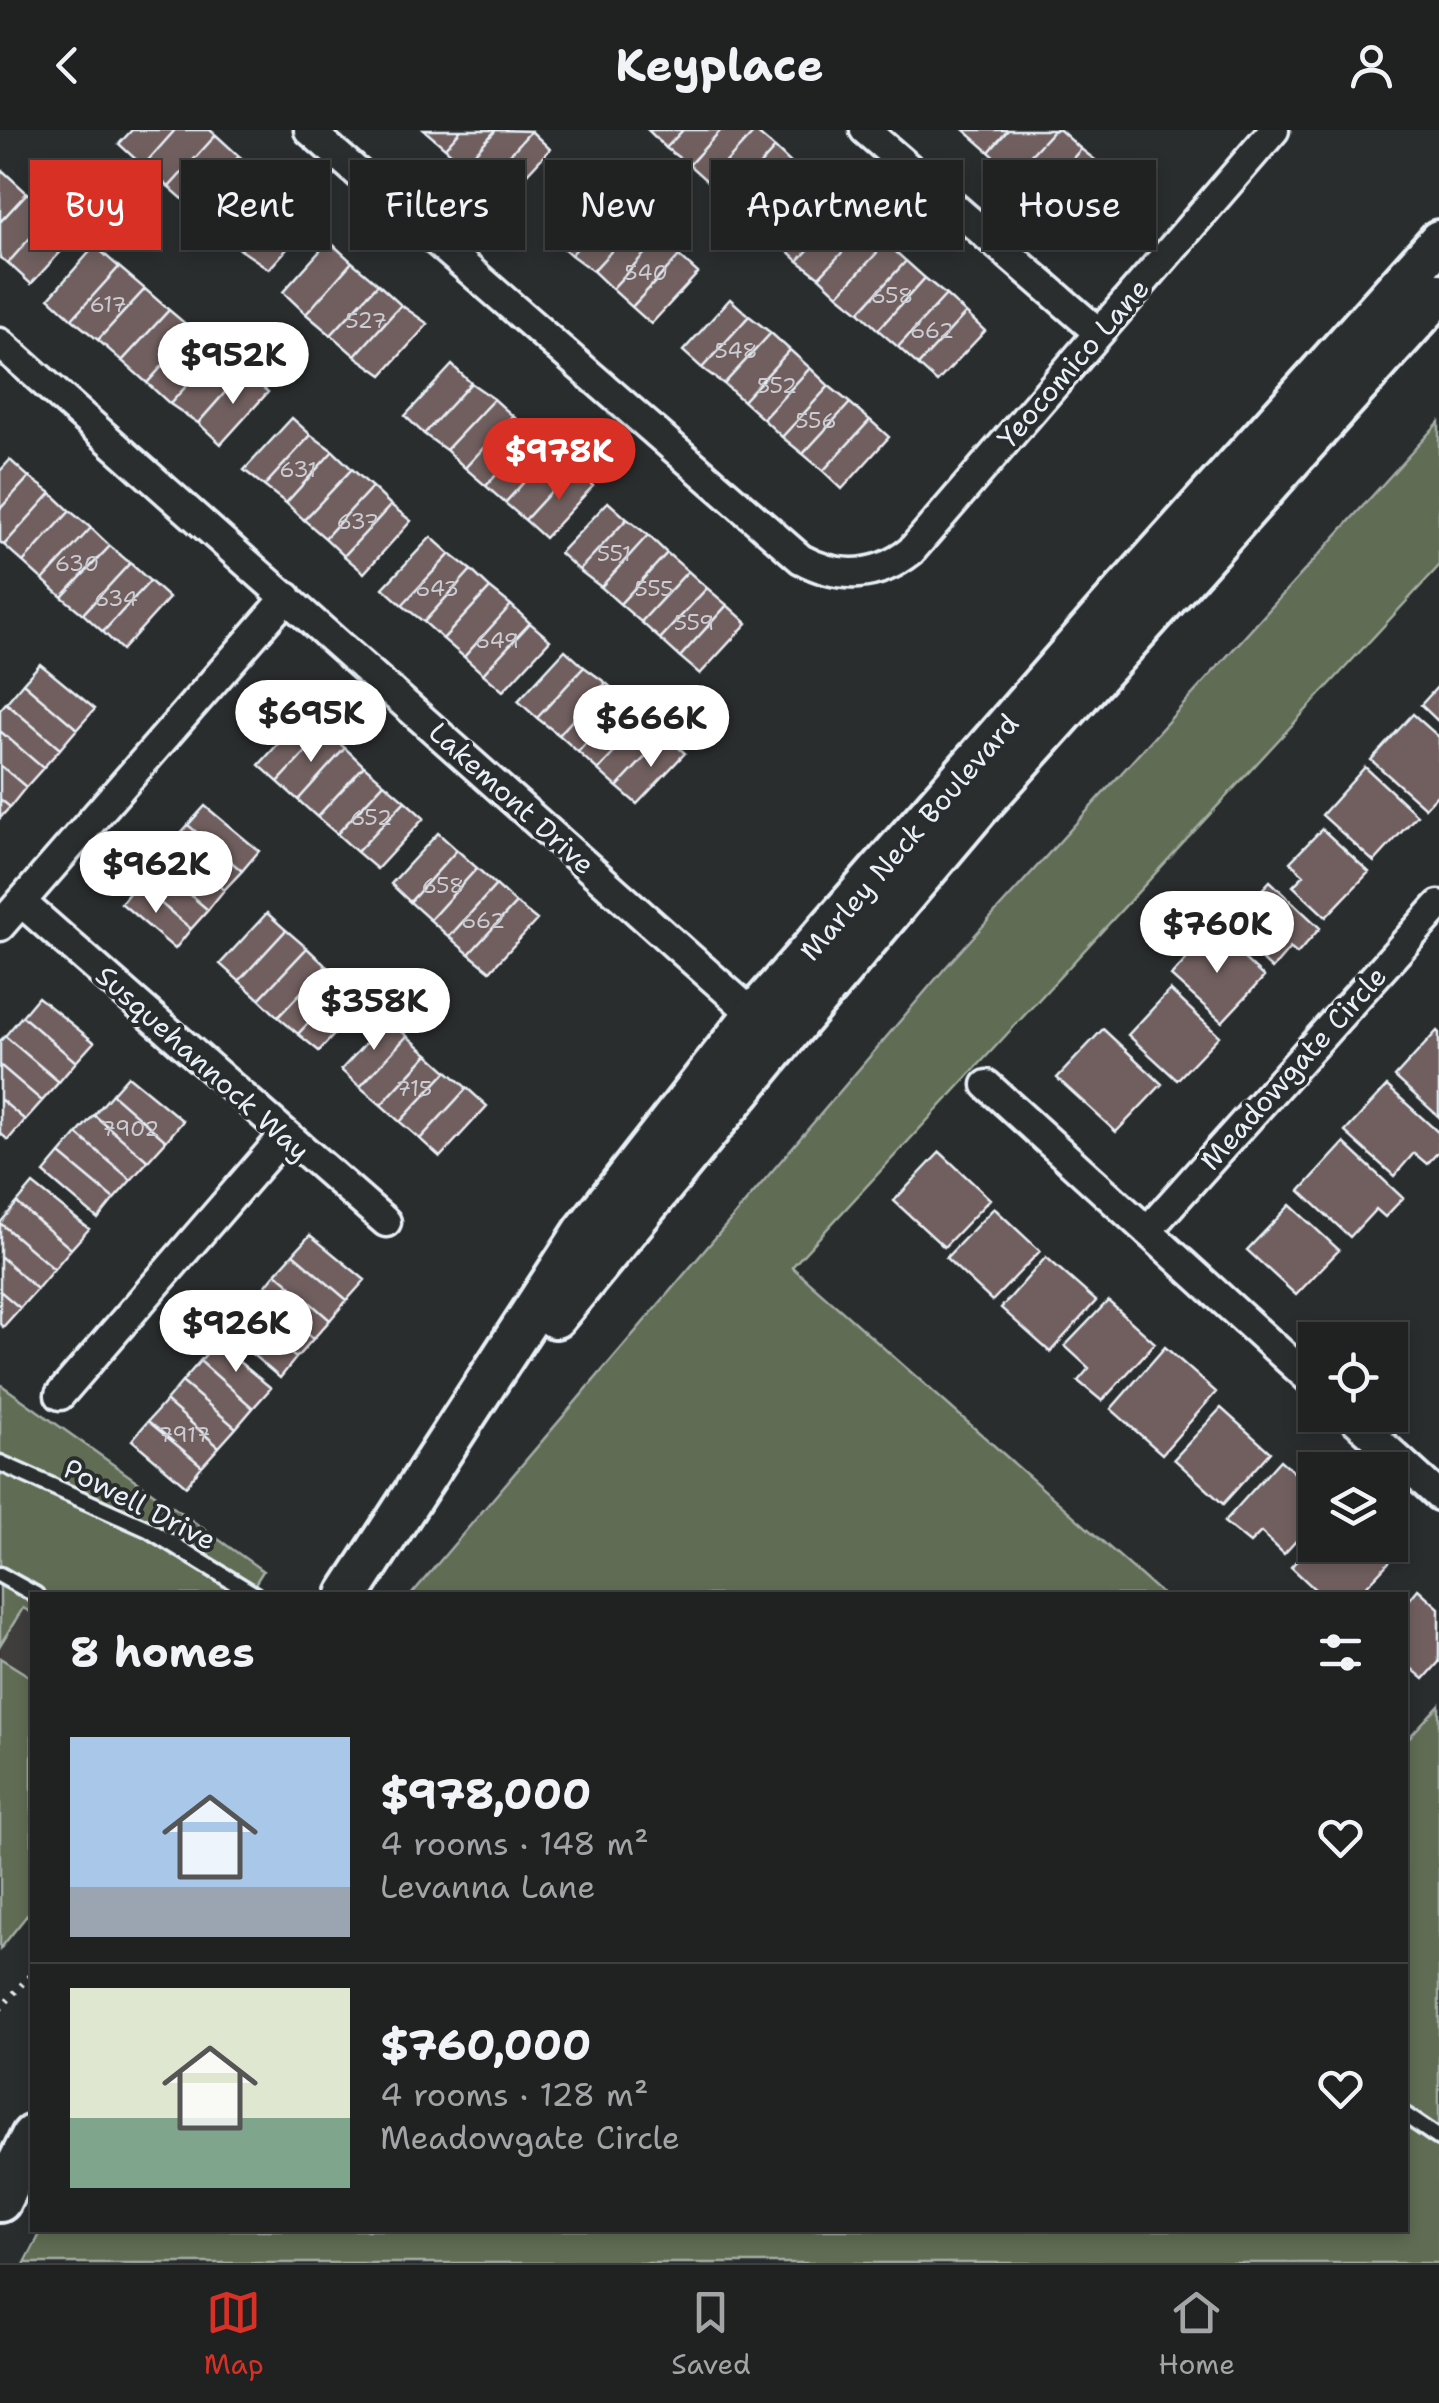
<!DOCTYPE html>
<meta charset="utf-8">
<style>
:root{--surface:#202222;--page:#282a2a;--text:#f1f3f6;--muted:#a2a4a5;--line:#3d3f40;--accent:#d93025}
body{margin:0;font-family:"Shantell Sans",sans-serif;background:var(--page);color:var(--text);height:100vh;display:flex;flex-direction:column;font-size:38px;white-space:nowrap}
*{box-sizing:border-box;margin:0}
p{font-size:32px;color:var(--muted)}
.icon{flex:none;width:55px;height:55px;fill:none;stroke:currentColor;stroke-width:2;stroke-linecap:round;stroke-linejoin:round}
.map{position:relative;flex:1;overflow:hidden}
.side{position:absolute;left:30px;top:1462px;width:1378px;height:640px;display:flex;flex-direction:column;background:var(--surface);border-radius:0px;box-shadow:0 5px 15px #0003,0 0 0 2px var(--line)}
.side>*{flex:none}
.guide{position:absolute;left:30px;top:30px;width:1380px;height:90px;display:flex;gap:20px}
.tools{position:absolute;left:1298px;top:1192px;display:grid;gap:20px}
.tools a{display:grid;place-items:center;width:110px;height:110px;border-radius:0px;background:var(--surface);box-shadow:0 5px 15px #0003,0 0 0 2px var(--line);font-size:50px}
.price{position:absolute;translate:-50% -85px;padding:0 22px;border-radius:35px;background:#fff;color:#222;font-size:32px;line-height:65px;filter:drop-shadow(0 2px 5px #0008)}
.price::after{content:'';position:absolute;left:50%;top:60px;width:30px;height:22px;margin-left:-15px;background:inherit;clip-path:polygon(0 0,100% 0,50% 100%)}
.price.current{background:var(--accent);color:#fff}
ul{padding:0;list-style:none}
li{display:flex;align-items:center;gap:30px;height:250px;padding:0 40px}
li+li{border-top:2px solid var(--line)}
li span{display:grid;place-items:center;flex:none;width:280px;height:200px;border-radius:0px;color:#555}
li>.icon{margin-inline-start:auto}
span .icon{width:120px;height:120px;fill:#fffc;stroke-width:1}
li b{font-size:42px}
h2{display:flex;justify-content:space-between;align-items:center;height:120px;padding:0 40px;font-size:42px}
.tag{padding:0 35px;border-radius:0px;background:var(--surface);box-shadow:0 5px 15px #0003,0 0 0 2px var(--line);font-size:35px;line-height:90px}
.tag.current{background:var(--accent);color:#fff}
header{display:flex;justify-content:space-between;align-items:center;height:130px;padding:0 40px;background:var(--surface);font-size:45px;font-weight:700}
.menu{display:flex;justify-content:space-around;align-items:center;height:140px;border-top:2px solid var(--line);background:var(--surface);font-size:28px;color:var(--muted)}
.menu a{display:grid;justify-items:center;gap:5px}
.menu .current{color:var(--accent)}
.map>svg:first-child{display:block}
.built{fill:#3f3c3c}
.green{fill:#616c53;stroke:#a4aea6;stroke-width:2.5}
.building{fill:#715e5e;stroke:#e8f1f8;stroke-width:2.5}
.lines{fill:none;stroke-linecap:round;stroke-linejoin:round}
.service-casing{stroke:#e8f1f8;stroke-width:21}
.minor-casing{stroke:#e8f1f8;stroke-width:35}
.secondary-casing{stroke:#e8f1f8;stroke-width:48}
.path{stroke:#e8f1f8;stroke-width:6;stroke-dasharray:2.5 8;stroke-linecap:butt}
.service{stroke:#2a2d2e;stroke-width:14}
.minor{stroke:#2a2d2e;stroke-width:28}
.secondary{stroke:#2a2d2e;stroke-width:40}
.labels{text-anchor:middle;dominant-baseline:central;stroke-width:8;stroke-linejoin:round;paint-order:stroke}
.number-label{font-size:22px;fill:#caccd2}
.street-label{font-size:28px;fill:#e8f1f8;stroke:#2a2d2e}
</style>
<header><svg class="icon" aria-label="back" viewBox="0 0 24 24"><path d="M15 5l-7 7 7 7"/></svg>Keyplace<svg class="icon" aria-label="person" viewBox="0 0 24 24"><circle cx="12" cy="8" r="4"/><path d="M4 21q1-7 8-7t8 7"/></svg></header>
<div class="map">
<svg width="1439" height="2133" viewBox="0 0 1439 2133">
<rect width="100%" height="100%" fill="#2a2d2e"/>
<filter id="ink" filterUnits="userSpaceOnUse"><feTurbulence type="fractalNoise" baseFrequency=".01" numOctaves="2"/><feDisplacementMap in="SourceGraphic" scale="20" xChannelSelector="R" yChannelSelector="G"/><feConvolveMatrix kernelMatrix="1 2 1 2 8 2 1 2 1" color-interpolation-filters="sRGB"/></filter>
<g filter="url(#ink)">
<path class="built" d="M23,1477L32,1483V1548L0,1528V1516Z"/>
<path class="green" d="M1439,292V436L792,1137L1163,1465H411L946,837Z
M0,1254L263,1441L248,1465H32V1483L23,1478L0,1515Z
M0,1528L32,1548V1779L0,1819Z
M1439,1575V2133H25L42,2100H1405V1612Z"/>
<path class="building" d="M132,0H175L143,36L119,14Z
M175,0H210L216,5L169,57L143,36Z
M424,0H461L445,18Z
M461,0H496L464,35L445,18Z
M496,0L531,1L484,53L464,35Z
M648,0H683L666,18Z
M683,0H721L689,35L666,18Z
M721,0L755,1L708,52L689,35Z
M964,0H1008L989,22Z
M1008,0H1054L1013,44L989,22Z
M1054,0H1060L1081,19L1040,66L1013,44Z
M531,1L550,19L503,70L484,53Z
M755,1L775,18L728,70L708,52Z
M216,5L239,26L193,78L169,57Z
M775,18L794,36L747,87L728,70Z
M1081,19L1108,40L1064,88L1040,66Z
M239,26L264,47L218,99L193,78Z
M1108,40L1132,63L1086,113L1064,88Z
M3,41L27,63L0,92V45Z
M264,47L288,68L241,120L218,99Z
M599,56L618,74L571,125L552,108Z
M826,62L845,80L798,131L779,113Z
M27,63L54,81L8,133L0,128V92Z
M288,68L315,88L269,139L241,120Z
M618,74L640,90L593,141L571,125Z
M845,80L867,96L819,147L798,131Z
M54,81L78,103L31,154L8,133Z
M640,90L659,108L612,159L593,141Z
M867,96L886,113L838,165L819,147Z
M659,108L679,126L632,177L612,159Z
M329,111L352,132L306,184L283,162Z
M886,113L906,131L859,182L838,165Z
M95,116L119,137L72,189L49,168Z
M679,126L698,143L651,194L632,177Z
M906,131L925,148L878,200L859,182Z
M352,132L378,154L331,205L306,184Z
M119,137L145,159L98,210L72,189Z
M925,148L946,165L898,217L878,200Z
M378,154L401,175L355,226L331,205Z
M145,159L169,180L122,231L98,210Z
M946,165L966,183L918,235L898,217Z
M730,169L749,186L702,238L683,221Z
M401,175L428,194L382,245L355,226Z
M169,180L194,201L147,253L122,231Z
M966,183L985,201L937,252L918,235Z
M749,186L771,203L724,254L702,238Z
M194,201L217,222L170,274L147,253Z
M771,203L790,220L743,271L724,254Z
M790,220L810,238L763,289L743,271Z
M217,222L244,241L198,293L170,274Z
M452,235L471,253L424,304L405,286Z
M810,238L829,256L782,307L763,289Z
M244,241L268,262L221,314L198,293Z
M471,253L494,269L446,320L424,304Z
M829,256L850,273L803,324L782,307Z
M494,269L513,286L465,338L446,320Z
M850,273L870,290L823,341L803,324Z
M513,286L533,305L486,356L465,338Z
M292,288L311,305L264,356L244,340Z
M870,290L889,307L842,359L823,341Z
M311,305L333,321L286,373L264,356Z
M533,305L552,321L505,373L486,356Z
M333,321L352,339L304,390L286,373Z
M552,321L572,339L525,390L505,373Z
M10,330L29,347L0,379V341Z
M352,339L372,357L325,408L304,390Z
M572,339L593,356L545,408L525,390Z
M29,347L51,363L4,415L0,412V379Z
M372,357L391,375L344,426L325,408Z
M51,363L70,381L23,432L4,415Z
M608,372L627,389L579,440L560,423Z
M391,375L411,391L364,443L344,426Z
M70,381L91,398L43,450L23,432Z
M627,389L648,405L601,457L579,440Z
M91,398L110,416L62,467L43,450Z
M648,405L667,423L620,474L601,457Z
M431,407L450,424L402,475L383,458Z
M110,416L130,433L83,484L62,467Z
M667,423L688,441L641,492L620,474Z
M450,424L471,440L424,492L402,475Z
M130,433L150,451L103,502L83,484Z
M471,440L490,458L443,509L424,492Z
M688,441L707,458L660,509L641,492Z
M150,451L169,468L122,520L103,502Z
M490,458L511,475L464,527L443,509Z
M707,458L727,475L680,527L660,509Z
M511,475L530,493L483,544L464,527Z
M727,475L747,493L700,544L680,527Z
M530,493L550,510L503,561L483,544Z
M565,520L584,537L537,588L518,571Z
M40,534L95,579L77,599L23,553Z
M584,537L606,553L559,605L537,588Z
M23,553L77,599L60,619L6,573Z
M606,553L625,570L578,622L559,605Z
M1439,555V592L1421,575Z
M625,570L646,588L598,640L578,622Z
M6,573L60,619L43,638L0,601V580Z
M306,583L325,601L278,652L259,635Z
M1413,584L1439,607V663L1425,678L1371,630Z
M646,588L665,606L617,657L598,640Z
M0,601L43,638L26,657L0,635Z
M325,601L345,618L298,670L278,652Z
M665,606L685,623L637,674L617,657Z
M345,618L364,636L317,687L298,670Z
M0,635L26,657L10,677L0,669Z
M364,636L384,653L337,704L317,687Z
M1365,637L1417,685L1374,732L1322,685Z
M384,653L405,671L357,722L337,704Z
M0,669L10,677L0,688Z
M405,671L424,688L377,739L357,722Z
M205,676L259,721L242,741L188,695Z
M188,695L242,741L224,760L171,714Z
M1322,699L1369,742L1326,787L1293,756L1304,745L1290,732Z
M438,703L457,720L410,772L391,754Z
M171,714L224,760L208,780L154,734Z
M457,720L477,738L430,790L410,772Z
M154,734L208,780L191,799L137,753Z
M477,738L496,755L449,807L430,790Z
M1270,751L1320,798L1297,824L1290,818L1272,839L1227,797Z
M137,753L191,799L175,819L121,773Z
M496,755L516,773L469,824L449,807Z
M516,773L537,790L490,841L469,824Z
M267,783L286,800L239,851L220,834Z
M286,800L307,818L259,869L239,851Z
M1213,800L1264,847L1222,892L1171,846Z
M307,818L326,836L278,887L259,869Z
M326,836L346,853L298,904L278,887Z
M346,853L366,870L319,921L298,904Z
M1170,860L1219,906L1177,950L1128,905Z
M38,867L94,912L76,932L22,886Z
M22,886L76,932L59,952L5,906Z
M388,889L407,906L360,957L341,940Z
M1103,899L1162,954L1116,1002L1057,948Z
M1437,901L1439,903V987L1395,947Z
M5,906L59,952L42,971L0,935V911Z
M407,906L428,924L381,975L360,957Z
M428,924L447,941L400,992L381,975Z
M0,935L42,971L25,990L0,969Z
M447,941L467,958L420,1009L400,992Z
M128,946L183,991L166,1011L112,964Z
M1387,956L1439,1003V1021L1427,1034L1414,1023L1394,1046L1345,1002Z
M467,958L487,976L440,1027L420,1009Z
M112,964L166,1011L148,1031L94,985Z
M0,969L25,990L8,1010L0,1003Z
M94,985L148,1031L131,1050L77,1004Z
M77,1004L131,1050L114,1069L60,1024Z
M1344,1013L1403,1068L1385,1087L1376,1079L1350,1107L1300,1061Z
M940,1022L990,1069L944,1117L894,1071Z
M60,1024L114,1069L98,1089L44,1043Z
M33,1054L89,1099L71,1119L17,1073Z
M17,1073L71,1119L54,1139L0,1093Z
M1290,1075L1339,1120L1296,1165L1247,1120Z
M994,1078L1040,1121L992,1171L946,1128Z
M0,1093L54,1139L37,1159L0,1126Z
M310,1105L365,1150L347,1170L293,1124Z
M293,1124L347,1170L330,1190L276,1143Z
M0,1126L37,1159L20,1178L0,1161Z
M1046,1127L1096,1171L1050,1222L1001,1178Z
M276,1143L330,1190L313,1209L260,1163Z
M0,1161L20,1178L3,1197L0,1194Z
M260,1163L313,1209L296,1228L243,1183Z
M1108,1171L1155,1213L1102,1271L1078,1251L1089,1238L1065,1216Z
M243,1183L296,1228L280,1248L226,1202Z
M216,1213L271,1258L253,1278L200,1231Z
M1165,1217L1216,1262L1162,1324L1111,1279Z
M200,1231L253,1278L236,1298L182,1252Z
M182,1252L236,1298L219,1317L166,1271Z
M166,1271L219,1317L202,1336L148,1291Z
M1221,1278L1270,1322L1223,1374L1174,1329Z
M148,1291L202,1336L186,1356L132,1310Z
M1280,1330L1315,1361V1390L1284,1424L1261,1402L1250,1413L1224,1392Z
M1390,1400L1405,1415L1358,1465H1321L1291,1437L1315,1410V1415H1390Z
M1418,1459L1439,1478V1532L1424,1549L1405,1533V1475Z"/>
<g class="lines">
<g class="service-casing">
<path id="service" d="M0,1333L148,1399L255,1465
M0,1445L36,1465
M1405,1985L1439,2008"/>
</g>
<g class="minor-casing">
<path id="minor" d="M309,0L801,429C840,450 877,448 911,421L1274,0
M865,0L1099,203
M0,213L754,885
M21,772L386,1092
M0,796L287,467
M987,955L1315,1254
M1147,1101L1439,775
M60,1265L284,1006
M1350,1285L1439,1366"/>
</g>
<g class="secondary-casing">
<path id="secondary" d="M555,1187L788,903L976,680L1439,164
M348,1465L585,1101L754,885L1105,483L1439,111
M0,2071L32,2006"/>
</g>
<path class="path" d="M0,1879L32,1843"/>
<use href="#service" class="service"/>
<use href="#minor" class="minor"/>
<use href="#secondary" class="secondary"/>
</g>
</g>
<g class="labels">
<g class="number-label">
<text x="646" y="142">540</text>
<text x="892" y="165">658</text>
<text x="108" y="174">617</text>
<text x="366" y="190">527</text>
<text x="932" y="200">662</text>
<text x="736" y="220">548</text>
<text x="777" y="255">552</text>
<text x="816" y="290">556</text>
<text x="298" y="339">631</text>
<text x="358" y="391">637</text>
<text x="614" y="423">551</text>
<text x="77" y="433">630</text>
<text x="437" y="458">643</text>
<text x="654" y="458">555</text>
<text x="116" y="468">634</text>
<text x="694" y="492">559</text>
<text x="497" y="510">649</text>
<text x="371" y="687">652</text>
<text x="443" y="755">658</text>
<text x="483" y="790">662</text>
<text x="414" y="958">715</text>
<text x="130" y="998">7902</text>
<text x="184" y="1304">7917</text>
</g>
<g class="street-label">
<text transform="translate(1073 233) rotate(-49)">Yeocomico Lane</text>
<text transform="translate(512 668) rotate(42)">Lakemont Drive</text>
<text transform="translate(909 707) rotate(-49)">Marley Neck Boulevard</text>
<text transform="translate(203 933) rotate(42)">Susquehannock Way</text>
<text transform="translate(1293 938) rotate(-48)">Meadowgate Circle</text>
<text transform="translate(140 1374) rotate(27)">Powell Drive</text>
</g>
</g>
</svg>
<div class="tools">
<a><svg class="icon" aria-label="locate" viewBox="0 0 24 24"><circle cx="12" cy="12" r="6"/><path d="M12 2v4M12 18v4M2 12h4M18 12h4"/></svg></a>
<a><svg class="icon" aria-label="layers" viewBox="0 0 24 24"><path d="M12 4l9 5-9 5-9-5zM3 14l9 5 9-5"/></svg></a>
</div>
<b class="price" style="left:233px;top:277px">$952K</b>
<b class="price current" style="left:559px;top:373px">$978K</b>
<b class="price" style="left:311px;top:635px">$695K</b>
<b class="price" style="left:651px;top:640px">$666K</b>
<b class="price" style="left:156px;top:786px">$962K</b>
<b class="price" style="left:1217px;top:846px">$760K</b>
<b class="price" style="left:374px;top:923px">$358K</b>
<b class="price" style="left:236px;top:1245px">$926K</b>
<div class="guide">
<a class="tag current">Buy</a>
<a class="tag">Rent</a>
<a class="tag">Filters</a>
<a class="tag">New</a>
<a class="tag">Apartment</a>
<a class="tag">House</a>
</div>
<section class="side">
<h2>8 homes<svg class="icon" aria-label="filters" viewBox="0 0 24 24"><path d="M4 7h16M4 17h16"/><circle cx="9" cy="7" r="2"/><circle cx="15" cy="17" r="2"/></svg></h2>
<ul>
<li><span style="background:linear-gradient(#a9c7e8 75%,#9aa5b1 0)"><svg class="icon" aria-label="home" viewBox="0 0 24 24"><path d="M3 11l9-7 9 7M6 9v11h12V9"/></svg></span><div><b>$978,000</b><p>4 rooms · 148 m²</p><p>Levanna Lane</p></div><svg class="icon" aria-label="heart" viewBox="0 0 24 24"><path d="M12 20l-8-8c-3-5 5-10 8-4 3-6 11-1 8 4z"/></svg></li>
<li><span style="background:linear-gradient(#dfe7d0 65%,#7fa58c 0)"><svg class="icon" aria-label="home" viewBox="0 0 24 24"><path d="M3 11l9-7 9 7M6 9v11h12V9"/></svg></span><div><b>$760,000</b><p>4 rooms · 128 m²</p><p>Meadowgate Circle</p></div><svg class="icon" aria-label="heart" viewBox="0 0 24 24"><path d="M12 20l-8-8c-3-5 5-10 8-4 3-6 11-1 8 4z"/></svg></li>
</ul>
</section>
</div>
<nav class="menu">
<a class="current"><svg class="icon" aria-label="map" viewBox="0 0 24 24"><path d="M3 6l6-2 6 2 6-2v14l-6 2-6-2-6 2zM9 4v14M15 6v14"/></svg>Map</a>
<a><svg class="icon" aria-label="saved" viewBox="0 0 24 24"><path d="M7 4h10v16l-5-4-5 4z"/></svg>Saved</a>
<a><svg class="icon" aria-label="home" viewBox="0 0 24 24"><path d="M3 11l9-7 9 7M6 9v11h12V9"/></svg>Home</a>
</nav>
